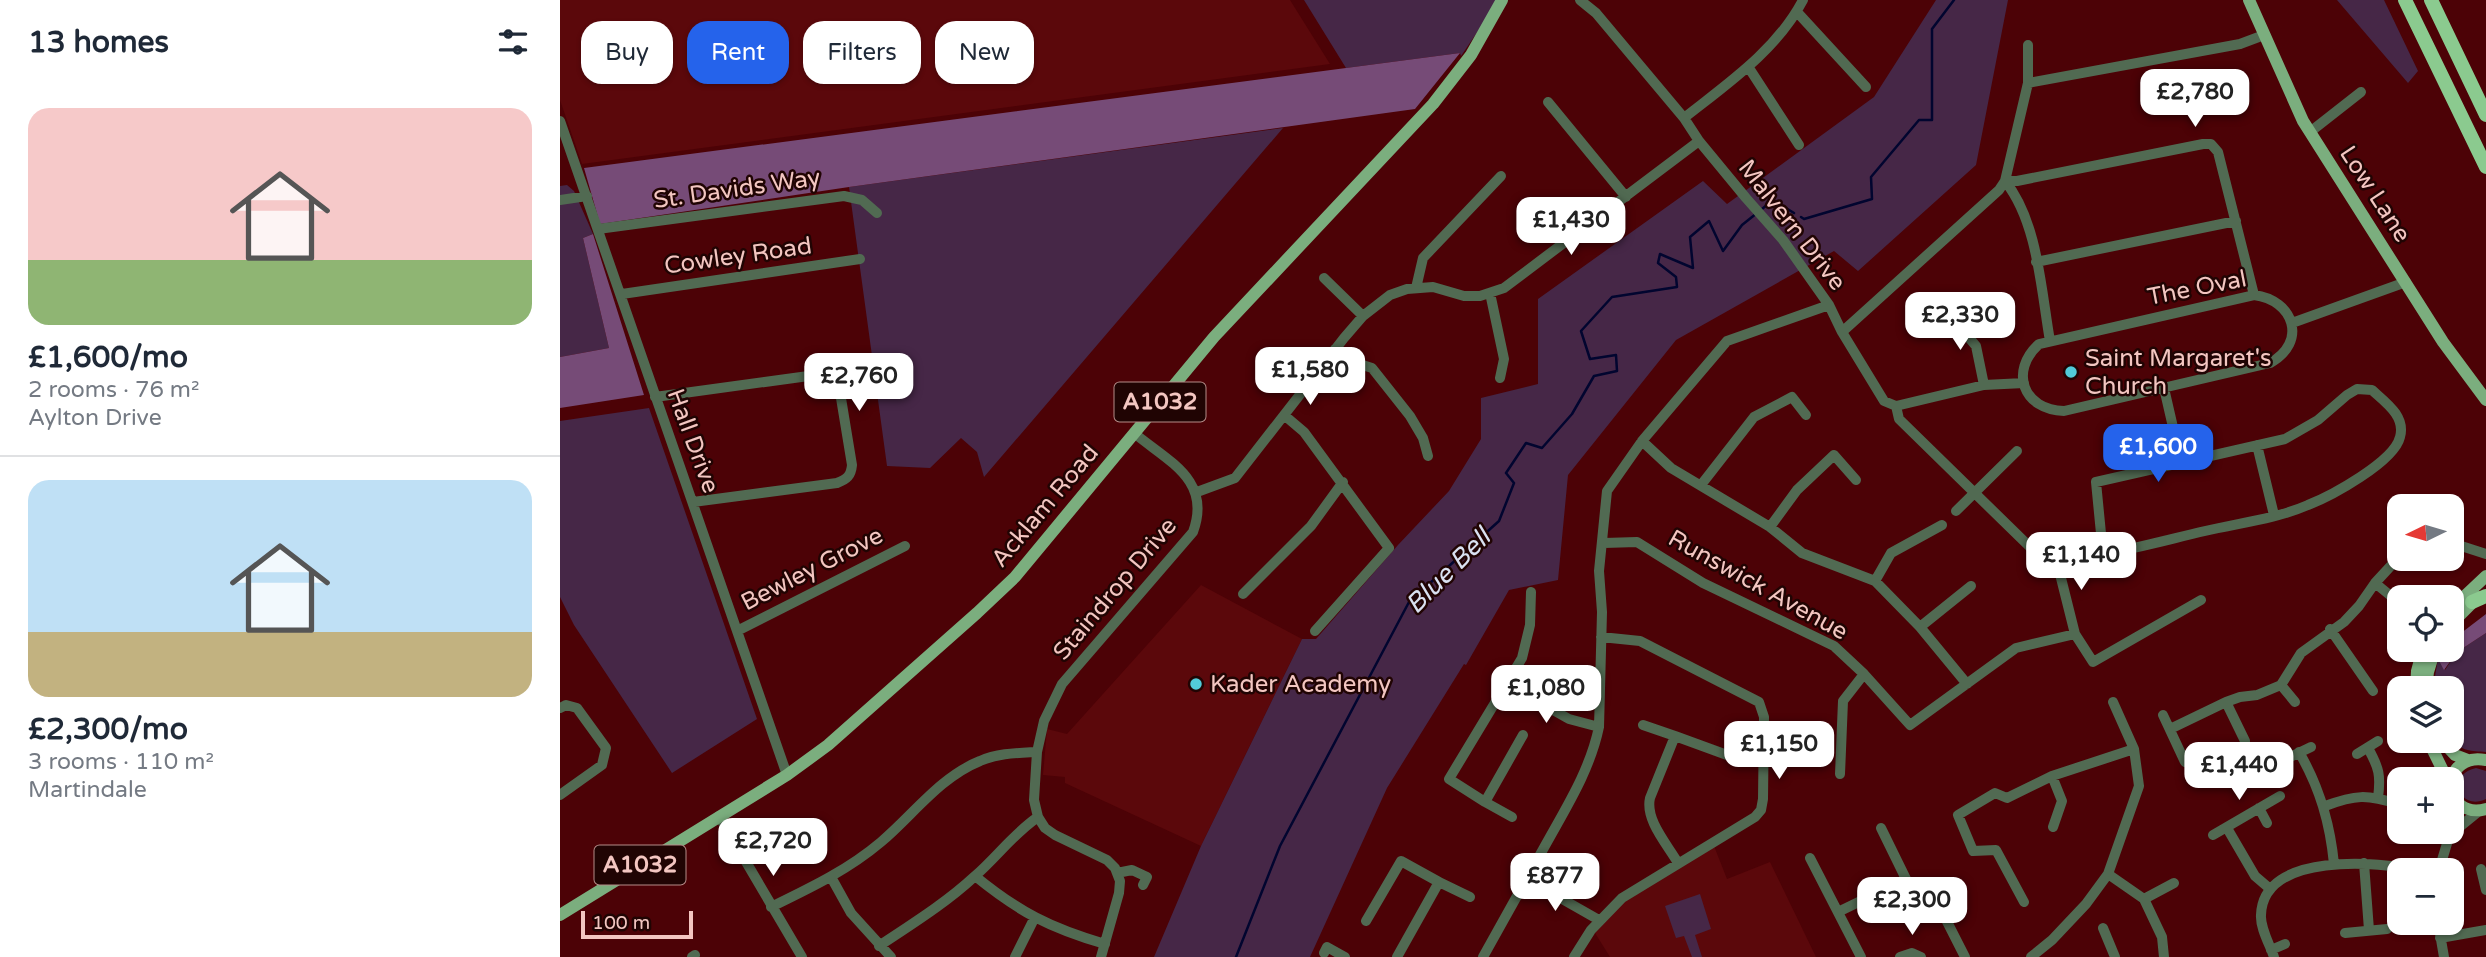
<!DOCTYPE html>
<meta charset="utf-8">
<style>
:root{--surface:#fff;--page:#f2f2f3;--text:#1f2937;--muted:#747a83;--line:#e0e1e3;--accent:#2563eb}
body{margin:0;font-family:"Varela Round",sans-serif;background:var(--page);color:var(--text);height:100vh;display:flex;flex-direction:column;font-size:26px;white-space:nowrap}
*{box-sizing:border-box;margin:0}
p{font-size:23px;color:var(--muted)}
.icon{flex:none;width:38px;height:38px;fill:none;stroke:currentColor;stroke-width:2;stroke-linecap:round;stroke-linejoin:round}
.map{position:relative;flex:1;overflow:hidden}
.drawer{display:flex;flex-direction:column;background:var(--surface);width:560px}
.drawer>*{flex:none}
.top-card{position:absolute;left:21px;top:21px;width:665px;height:63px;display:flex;gap:14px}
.needle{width:46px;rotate:265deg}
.fabs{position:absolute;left:1827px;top:494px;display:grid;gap:14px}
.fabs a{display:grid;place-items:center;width:77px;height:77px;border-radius:14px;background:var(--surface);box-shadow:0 2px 5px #0004;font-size:35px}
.scale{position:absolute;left:21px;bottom:18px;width:112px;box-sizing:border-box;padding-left:7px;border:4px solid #f3c6c1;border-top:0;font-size:19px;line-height:24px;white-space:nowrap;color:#f3c6c1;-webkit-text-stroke:5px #200403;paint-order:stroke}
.price{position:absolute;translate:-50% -60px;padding:0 16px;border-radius:14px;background:#fff;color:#222;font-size:23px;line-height:46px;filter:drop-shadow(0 2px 4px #0008)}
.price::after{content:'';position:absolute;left:50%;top:42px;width:21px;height:16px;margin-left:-10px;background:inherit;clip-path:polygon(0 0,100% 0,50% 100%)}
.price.current{background:var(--accent);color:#fff}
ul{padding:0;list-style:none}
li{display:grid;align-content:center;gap:14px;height:371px;padding:0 28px}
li+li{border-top:2px solid var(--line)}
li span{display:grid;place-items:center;height:217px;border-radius:21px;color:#555}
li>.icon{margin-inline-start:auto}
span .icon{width:126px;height:126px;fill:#fffc;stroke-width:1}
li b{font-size:30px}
h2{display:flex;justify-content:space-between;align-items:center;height:84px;padding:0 28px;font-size:30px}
.tag{padding:0 24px;border-radius:21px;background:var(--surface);box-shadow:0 2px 5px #0004;font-size:24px;line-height:63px}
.tag.current{background:var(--accent);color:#fff}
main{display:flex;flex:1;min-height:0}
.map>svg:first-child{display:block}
.built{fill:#5b080b}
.green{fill:#462747}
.forest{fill:#764b77}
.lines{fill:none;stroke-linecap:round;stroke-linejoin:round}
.stream{stroke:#01052f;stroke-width:2.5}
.minor{stroke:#516a52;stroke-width:10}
.major{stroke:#7bae7e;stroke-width:12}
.highway{stroke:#8bca8f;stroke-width:14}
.poi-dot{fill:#52cbd9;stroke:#200403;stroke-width:2.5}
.labels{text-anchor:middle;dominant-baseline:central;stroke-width:5;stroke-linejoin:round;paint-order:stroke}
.shield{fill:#200403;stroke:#b48c88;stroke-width:2}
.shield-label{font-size:23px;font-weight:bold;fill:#f3c6c1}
.street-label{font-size:24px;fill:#f3c6c1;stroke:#200403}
.poi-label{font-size:24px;fill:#f3c6c1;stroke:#200403;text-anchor:start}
.water-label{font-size:26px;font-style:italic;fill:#d9e1f1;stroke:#200403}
</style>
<main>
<section class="drawer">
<h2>13 homes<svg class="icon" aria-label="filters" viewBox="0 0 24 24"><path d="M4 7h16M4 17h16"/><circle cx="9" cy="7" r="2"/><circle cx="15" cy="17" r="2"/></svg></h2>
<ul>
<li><span style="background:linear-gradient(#f6c9c9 70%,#8fb573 0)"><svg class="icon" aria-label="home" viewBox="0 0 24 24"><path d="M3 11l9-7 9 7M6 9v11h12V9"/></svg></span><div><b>£1,600/mo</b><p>2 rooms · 76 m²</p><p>Aylton Drive</p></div></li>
<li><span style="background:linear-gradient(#bfe0f5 70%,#c2b280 0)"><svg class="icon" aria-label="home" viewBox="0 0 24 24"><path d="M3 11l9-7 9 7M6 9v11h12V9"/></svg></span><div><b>£2,300/mo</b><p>3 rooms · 110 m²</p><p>Martindale</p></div></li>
</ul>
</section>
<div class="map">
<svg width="1926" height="957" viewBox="0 0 1926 957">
<rect width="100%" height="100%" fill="#4c0206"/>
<path class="built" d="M0,0H730L770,64L22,164L0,100Z
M641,585L742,639L641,846L505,783V777L483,775L487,729L507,734Z
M1154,846L1167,879L1210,862L1256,957H1050L1035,933L1055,907Z"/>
<path class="green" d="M744,0H939L901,56L900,53L786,68Z
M1376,0H1448L1416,165L1298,271L1274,251L1116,340L1008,475L998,580L949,590L906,665L904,664L827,788L750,957H594L641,846L742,639H756L838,545L889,491L921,439V398L978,384V299L1143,181L1167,204L1314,97Z
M1777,0H1824L1858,71L1848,83Z
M723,128L424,477L417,452L401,438L370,468L327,466L289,187Z
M7,185L14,191L33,234L23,238L49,348L0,357V186Z
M89,408L197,719L112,773L14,625L0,597V421Z
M1926,633V752C1911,751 1902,751 1890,740L1892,688H1873L1878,659L1885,670L1897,652Z
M1916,768L1926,771V799C1899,812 1886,774 1916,768Z
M1140,894L1151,929L1135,935L1142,957H1132L1124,936L1116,938L1105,906Z"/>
<path class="forest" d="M900,53L855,109L289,187L40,224L24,168Z
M33,234L84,395L0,408V357L49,348L23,238Z
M1926,614V633L1897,652L1884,670L1878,659L1883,649H1892V640Z"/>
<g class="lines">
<path class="stream" d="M1202,209L1213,200L1234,213
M1241,217L1244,219L1312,199L1311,177L1359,120H1372V29L1394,0
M676,957L720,846L849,602L939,521L954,483L946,473L966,443L982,448L1012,414L1034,376L1057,371L1056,355L1030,359L1021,331L1052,297L1117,287L1116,277L1098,263L1100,254L1133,268L1130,237L1149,221L1163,251L1182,225L1197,213"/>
<path class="minor" d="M1020,0L1036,13L1124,118L1139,141L1186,198L1223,240L1269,305L1282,332L1324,401L1336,406
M1237,12L1306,87
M1189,68L1239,145
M1468,83L1680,44L1704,35
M988,102L1066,197
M1124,118C1167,84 1217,50 1243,0
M0,121L227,775
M1750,132L1801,92
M1445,181H1457L1643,144H1651L1658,152L1694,295
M1445,181C1478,222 1481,290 1490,341
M0,200L27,196
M38,229L284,196L302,200L317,213
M1476,262L1676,221
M764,278L803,316
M856,288L863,258L941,176
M930,293L944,359L940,378
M62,294L300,259
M1694,295C1734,300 1748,342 1710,363L1504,411C1463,410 1449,371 1479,344Z
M1388,313L1416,346L1424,385
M1732,323L1846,282
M1282,332L1439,190L1445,181L1468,83V45
M775,349L793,362L812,368L850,416L863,438L868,456
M1604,388L1621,462
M95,397L263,374L276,379L279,386L292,465C291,476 287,479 277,483L133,502
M1336,406L1339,419L1474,551C1482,554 1491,558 1499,558C1548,557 1597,542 1645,531C1679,523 1716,519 1748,505C1771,496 1834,462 1840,437C1846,416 1825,402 1812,390L1797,389L1787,395L1758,420L1725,439L1536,482L1543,554
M1336,406L1424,385L1464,383
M724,415L744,432L829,548L755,631
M1082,441L1111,468L1210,527L1242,553L1315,581L1360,627L1407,684
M1697,445L1714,515
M1141,485L1194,417L1232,397L1246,415
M637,492L675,478L784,338L803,316L830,295L847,289L873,287L904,296H920L944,288L1139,141
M1396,511L1457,451
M1210,527L1237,490L1274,455L1296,480
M1044,543L1077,542L1143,583L1274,646L1304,674L1283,701L1280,774
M1892,543L1926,554
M1496,558L1515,634L1533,662L1641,600
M1315,581L1331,553L1382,525
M1815,583L1837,601
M683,594L751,526L783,482
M1360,627L1411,586
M1770,629L1813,691
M177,631L345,546
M1304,674L1350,725L1456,648L1515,634
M947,684L1009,719L1039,727
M1721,685L1735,702
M1666,702L1685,741
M0,708L6,705L17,708L46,748L42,765L0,795
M1603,715L1625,762
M1083,725L1115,736
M1610,729L1666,702L1680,697L1697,695L1721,685L1741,653L1784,622L1799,606L1815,583L1839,557
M963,735L925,802L889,779L962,658L970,625L971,592
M1808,748C1819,768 1821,775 1818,798
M1739,752C1760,788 1770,823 1774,864
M1797,754L1818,741
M1728,758L1751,747
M1492,776L1502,801L1493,827
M925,802L952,817
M1765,806C1795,795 1807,794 1837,804
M1699,808L1707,823
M159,816L242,957
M1667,828L1695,876L1709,888
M1892,833L1919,811
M1653,835L1720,796
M1250,858L1301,957
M1118,863C1107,844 1085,820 1090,798L1115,736L1167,755
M1804,863L1809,930
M1921,869L1926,890
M1879,870L1895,817L1894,798
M557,873L572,870L587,877L583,885
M1548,874L1584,899L1602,937L1604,957
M415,876C459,912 490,928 545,944
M271,877L291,913L331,957
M967,879L1039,920
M879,882L910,897
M1375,898L1405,957
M1584,899L1614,883
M1464,902L1436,850L1413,851L1398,815L1435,793L1447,798L1492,776L1574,749
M211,907C250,888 288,870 321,842C353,815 380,777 420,761C438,753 458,753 477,752
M1278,912L1346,879L1321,828
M806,921L841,861L879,882L837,957
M1878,922L1884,957
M1543,928L1555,957
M1785,933L1827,929
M1880,938L1926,930
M319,946C352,924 386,903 415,876C437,857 454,833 478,817
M1711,950L1725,944
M764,953L767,947L785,957
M132,957L135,955
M455,957L474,919
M541,957L559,893L560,881L555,868L547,860L495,835L485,828L478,817L474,800L477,752L484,721L502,684L633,532C652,480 609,462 574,433
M923,957C944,919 965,882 986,844C1007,806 1030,770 1039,727L1042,612L1039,571L1047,491L1082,441L1167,341L1269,305
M1014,957L1031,930L1062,898L1195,817L1201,810L1203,799L1204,717L1199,702L1080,641L1041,637
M1340,957L1352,953L1361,957
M1471,957L1492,940L1526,904L1548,874L1579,786L1574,749L1553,702
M1714,957C1710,945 1700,928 1701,915C1703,851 1818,862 1861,870"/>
<path class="major" d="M1689,0L1743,121L1883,342L1926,400
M1892,608L1926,576
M1892,623L1918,597
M1856,688L1857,671L1863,649
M1866,688L1868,672L1875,649
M1868,740L1887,779
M1881,740L1895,755L1908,760
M1891,779C1897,763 1909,757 1926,760
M1892,793C1898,808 1911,813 1926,809
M0,915L227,775L268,745L417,613L455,577L654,337L873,104L911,55L942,0"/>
<path class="highway" d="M1845,0L1926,167
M1871,0L1926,115
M1912,602L1926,596"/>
</g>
<g class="poi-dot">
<circle cx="1511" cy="372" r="7"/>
<circle cx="636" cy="684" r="7"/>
</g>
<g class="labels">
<g class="shield">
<rect x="554.5" y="382.5" width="91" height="39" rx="5"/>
<rect x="34.5" y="845.5" width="91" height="39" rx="5"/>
</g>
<g class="shield-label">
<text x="600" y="402">A1032</text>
<text x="80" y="865">A1032</text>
</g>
<g class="street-label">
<text transform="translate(177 189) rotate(-8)">St. Davids Way</text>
<text transform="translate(1815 194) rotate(57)">Low Lane</text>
<text transform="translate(1232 225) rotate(52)">Malvern Drive</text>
<text transform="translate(178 256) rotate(-8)">Cowley Road</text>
<text transform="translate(1637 288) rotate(-11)">The Oval</text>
<text transform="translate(133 441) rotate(70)">Hall Drive</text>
<text transform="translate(485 506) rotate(-50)">Acklam Road</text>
<text transform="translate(252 569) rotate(-27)">Bewley Grove</text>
<text transform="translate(1198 585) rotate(29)">Runswick Avenue</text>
<text transform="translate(555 589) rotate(-50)">Staindrop Drive</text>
</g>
<g class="poi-label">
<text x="1525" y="358">Saint Margaret's<tspan x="1525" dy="28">Church</tspan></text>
<text x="650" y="684">Kader Academy</text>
</g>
<g class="water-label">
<text transform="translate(888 571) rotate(-45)">Blue Bell</text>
</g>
</g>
</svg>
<div class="fabs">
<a><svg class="needle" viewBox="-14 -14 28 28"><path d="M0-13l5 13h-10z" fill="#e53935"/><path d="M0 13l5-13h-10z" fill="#747a83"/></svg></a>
<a><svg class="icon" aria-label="locate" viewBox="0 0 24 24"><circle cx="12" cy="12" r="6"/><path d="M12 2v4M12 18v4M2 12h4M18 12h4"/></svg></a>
<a><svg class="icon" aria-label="layers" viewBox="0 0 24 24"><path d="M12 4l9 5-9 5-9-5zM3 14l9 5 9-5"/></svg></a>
<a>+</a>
<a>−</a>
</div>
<div class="scale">100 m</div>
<b class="price" style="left:1635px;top:129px">£2,780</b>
<b class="price" style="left:1011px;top:257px">£1,430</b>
<b class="price" style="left:1400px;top:352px">£2,330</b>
<b class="price" style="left:750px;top:407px">£1,580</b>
<b class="price" style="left:299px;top:413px">£2,760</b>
<b class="price current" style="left:1598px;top:484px">£1,600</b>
<b class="price" style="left:1521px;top:592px">£1,140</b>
<b class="price" style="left:986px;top:725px">£1,080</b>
<b class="price" style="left:1219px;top:781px">£1,150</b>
<b class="price" style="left:1679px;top:802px">£1,440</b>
<b class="price" style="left:213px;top:878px">£2,720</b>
<b class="price" style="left:995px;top:913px">£877</b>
<b class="price" style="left:1352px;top:937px">£2,300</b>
<div class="top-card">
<a class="tag">Buy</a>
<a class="tag current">Rent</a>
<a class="tag">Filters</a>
<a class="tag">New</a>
</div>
</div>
</main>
